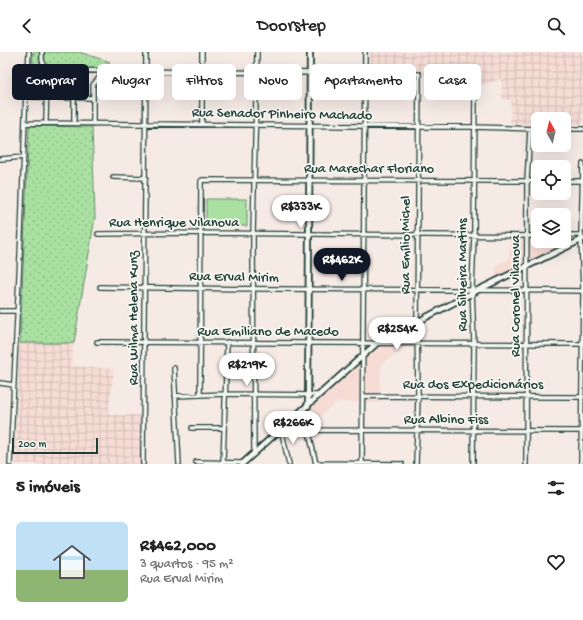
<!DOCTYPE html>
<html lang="pt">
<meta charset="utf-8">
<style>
:root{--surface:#fff;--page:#f6f6f6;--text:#222;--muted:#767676;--accent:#111827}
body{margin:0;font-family:"Gochi Hand",sans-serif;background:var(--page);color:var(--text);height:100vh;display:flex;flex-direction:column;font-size:15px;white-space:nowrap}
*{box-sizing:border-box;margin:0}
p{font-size:13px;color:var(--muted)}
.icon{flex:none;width:22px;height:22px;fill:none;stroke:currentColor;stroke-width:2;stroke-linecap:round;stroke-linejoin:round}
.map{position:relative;height:412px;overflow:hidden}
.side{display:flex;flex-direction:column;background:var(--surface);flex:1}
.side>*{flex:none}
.hud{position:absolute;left:12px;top:12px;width:559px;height:36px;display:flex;gap:8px}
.needle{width:26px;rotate:352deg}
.tools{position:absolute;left:531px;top:60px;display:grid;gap:8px}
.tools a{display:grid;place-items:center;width:40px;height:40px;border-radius:6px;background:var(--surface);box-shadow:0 4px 16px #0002;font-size:20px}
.scale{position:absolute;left:12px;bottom:10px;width:86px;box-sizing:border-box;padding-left:4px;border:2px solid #1f3d34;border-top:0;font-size:11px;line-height:14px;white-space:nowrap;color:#1f3d34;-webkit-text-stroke:3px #f6f6f2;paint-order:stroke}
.price{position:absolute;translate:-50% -34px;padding:0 9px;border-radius:14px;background:#fff;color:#222;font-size:13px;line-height:26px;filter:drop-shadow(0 1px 2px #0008)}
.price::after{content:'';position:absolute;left:50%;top:24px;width:12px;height:9px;margin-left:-6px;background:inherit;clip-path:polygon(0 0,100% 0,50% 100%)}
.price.on{background:var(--accent);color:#fff}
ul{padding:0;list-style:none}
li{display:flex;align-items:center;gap:12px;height:100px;padding:0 16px}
li span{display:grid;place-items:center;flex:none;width:112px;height:80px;border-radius:6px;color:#555}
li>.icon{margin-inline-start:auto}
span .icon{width:48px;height:48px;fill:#fffc;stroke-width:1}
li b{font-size:17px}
h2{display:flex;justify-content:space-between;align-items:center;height:48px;padding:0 16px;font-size:17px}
.tag{padding:0 14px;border-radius:6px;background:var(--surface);box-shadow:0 4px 16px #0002;font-size:14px;line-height:36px}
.tag.on{background:var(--accent);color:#fff}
header{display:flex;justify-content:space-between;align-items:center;height:52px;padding:0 16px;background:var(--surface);font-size:18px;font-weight:600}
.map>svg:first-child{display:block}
.built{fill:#f6dcd5}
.industrial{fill:url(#industrial-grid)}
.grass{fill:url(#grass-dots);stroke:#648e6b}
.pitch{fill:#aae0a2;stroke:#648e6b}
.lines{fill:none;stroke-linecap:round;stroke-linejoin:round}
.minor-casing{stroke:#1f3d34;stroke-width:6}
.major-casing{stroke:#1f3d34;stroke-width:8}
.minor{stroke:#f6f6f2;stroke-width:3.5}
.major{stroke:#f6f6f2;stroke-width:4.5}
.labels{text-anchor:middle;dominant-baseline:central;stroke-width:3.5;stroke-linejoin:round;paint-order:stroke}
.street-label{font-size:14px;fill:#1f3d34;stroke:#f6f6f2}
</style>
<header><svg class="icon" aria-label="back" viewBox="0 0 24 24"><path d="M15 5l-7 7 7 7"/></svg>Doorstep<svg class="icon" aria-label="search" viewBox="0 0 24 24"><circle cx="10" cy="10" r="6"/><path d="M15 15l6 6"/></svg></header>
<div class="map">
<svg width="583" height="412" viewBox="0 0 583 412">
<defs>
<pattern id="industrial-grid" width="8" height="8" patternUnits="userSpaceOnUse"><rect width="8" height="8" fill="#f6dcd5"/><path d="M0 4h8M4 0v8" fill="none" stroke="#d2beb7"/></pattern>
<pattern id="grass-dots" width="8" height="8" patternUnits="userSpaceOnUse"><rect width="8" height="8" fill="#aae0a2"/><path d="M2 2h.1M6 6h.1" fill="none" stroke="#92c18c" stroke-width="1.8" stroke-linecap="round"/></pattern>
</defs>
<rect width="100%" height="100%" fill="#f6eae5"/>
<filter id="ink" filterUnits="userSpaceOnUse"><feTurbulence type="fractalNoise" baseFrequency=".025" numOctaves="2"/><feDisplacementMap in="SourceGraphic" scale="8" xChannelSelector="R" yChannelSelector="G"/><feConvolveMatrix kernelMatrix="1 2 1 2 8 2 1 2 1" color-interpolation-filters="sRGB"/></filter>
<g filter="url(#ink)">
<path class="built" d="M510,186H538V189H564V186H576L495,226L496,213L509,207Z
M414,275L415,289L381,312L380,351L337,350L286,393L283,378L376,295Z"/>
<path class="industrial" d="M369,0H583V72H564V67H538V71L510,72L511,48H502L501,27L475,35L464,36L457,32L452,27L446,29L423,24V18H369Z
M20,291H74L71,314L114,317L108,363H140L141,412H14Z"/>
<path class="grass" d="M33,0H79L110,10L103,17L32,15Z
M29,74L92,75L95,165L74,291H20Z"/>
<path class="pitch" d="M206,147H247V174H206Z"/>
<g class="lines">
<g class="minor-casing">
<path id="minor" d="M42,0V8L46,18
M28,18L419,22L417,271L418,344L416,412
M71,19L74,23V68
M32,45L93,46
M46,68L47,22
M26,71L475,75L538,77
M93,72V33L105,19
M202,72V0
M564,77H583
M0,107L24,105
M113,125L146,126
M564,129H583
M98,182L200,181L538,184
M564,183H582
M100,235C261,238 422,237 583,239
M0,259H17
M97,290L583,292
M174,316L179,412
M0,331L14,333
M200,343L201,129L202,128L538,129
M175,344L225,342L319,343
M363,344L583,345
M304,357L316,412
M192,376H224
M281,377L289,412
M309,378L583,379
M254,402L253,182L257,0
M196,410L243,411
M223,411L227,290
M316,411L402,412
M10,412L21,182L26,35L28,18L29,0
M143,412L146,0
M362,412L365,0
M473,412L474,292L472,237L474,184L475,35
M526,412L527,129L530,77
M581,412L583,239L581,183L583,112"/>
</g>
<g class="major-casing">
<path id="major" d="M308,354L310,0
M242,412L377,291L480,237L583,187"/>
</g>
<use href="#minor" class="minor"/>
<use href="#major" class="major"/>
</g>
</g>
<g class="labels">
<g class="street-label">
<text transform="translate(282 63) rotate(1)">Rua Senador Pinheiro Machado</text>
<text x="369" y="117">Rua Marechar Floriano</text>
<text x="174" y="171">Rua Henrique Vilanova</text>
<text transform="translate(406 193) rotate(-90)">Rua Emílio Michel</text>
<text transform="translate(463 223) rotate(-90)">Rua Silveira Martins</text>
<text transform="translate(234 226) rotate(1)">Rua Erval Mirim</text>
<text transform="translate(516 244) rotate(-90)">Rua Coronel Vilanova</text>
<text transform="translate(134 266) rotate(-90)">Rua Wilma Helena Kunz</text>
<text x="268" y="280">Rua Emiliano de Macedo</text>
<text x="473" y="333">Rua dos Expedicionários</text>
<text x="446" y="368">Rua Albino Fiss</text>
</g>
</g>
</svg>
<div class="tools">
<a><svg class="needle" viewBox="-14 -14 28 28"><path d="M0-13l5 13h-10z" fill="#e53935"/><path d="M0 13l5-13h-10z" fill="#767676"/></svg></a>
<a><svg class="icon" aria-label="locate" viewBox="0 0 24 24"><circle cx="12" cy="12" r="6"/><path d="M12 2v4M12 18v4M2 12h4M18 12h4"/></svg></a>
<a><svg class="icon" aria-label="layers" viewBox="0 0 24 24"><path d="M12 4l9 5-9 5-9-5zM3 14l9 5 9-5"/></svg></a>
</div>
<div class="scale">200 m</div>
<b class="price" style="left:301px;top:177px">R$333K</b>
<b class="price on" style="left:342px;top:230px">R$462K</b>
<b class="price" style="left:397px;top:299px">R$254K</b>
<b class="price" style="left:247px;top:335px">R$219K</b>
<b class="price" style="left:293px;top:393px">R$266K</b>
<div class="hud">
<a class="tag on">Comprar</a>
<a class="tag">Alugar</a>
<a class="tag">Filtros</a>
<a class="tag">Novo</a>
<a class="tag">Apartamento</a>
<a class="tag">Casa</a>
</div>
</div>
<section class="side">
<h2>5 imóveis<svg class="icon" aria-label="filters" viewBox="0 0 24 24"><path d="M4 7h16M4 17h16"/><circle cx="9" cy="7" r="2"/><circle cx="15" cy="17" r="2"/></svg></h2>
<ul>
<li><span style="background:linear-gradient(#bfe0f5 60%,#8fb573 0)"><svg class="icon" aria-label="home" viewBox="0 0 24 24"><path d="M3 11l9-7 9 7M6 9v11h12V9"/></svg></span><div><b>R$462,000</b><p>3 quartos · 95 m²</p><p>Rua Erval Mirim</p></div><svg class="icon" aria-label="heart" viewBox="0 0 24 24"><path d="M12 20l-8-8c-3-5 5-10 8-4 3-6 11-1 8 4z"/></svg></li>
</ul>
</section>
